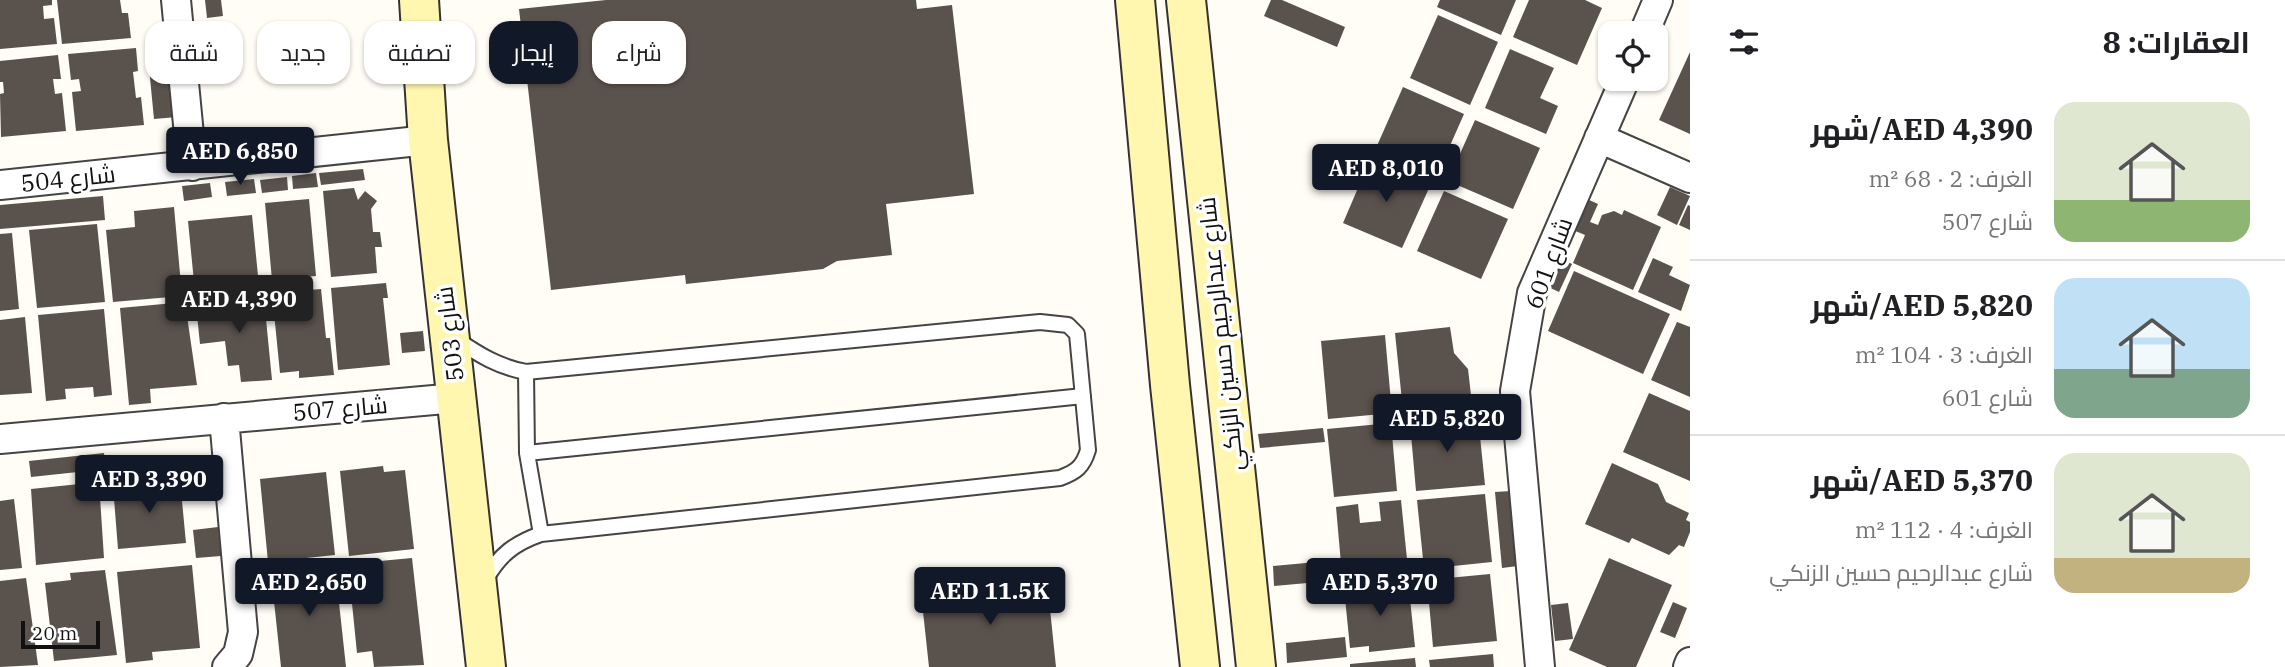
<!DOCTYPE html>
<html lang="ar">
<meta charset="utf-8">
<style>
:root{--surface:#fff;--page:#f6f6f6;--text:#202124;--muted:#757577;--line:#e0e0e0;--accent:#111827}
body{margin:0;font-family:"IBM Plex Serif",Cairo,serif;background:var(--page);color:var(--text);direction:rtl;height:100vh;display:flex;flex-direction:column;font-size:26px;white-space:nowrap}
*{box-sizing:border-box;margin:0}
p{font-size:23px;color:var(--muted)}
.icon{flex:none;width:38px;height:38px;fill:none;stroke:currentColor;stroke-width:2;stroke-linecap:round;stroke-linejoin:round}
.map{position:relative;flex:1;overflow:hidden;direction:ltr}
.details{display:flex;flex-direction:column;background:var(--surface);width:595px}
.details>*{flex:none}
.guide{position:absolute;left:21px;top:21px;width:665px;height:63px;direction:rtl;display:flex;gap:14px}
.controls{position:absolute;left:1598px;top:21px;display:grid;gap:14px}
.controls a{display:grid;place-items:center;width:70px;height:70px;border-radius:14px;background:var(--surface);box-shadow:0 2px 5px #0004;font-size:35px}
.scale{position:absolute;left:21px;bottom:18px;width:79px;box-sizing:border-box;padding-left:7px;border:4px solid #111;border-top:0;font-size:19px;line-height:24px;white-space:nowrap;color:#111;-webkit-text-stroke:5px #fff;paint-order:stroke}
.price{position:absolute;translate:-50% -60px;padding:0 16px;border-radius:7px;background:var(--accent);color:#fff;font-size:23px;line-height:46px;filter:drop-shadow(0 2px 4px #0008)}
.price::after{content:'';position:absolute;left:50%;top:42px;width:21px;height:16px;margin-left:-10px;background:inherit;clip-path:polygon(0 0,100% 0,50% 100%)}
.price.selected{background:#222;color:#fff}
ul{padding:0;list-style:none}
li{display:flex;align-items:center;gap:21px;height:175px;padding:0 35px}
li+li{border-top:2px solid var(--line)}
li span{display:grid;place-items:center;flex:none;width:196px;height:140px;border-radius:21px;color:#555}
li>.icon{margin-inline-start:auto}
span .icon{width:84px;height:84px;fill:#fffc;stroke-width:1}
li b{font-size:30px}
h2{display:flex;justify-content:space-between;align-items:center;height:84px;padding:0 35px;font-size:30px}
.tag{padding:0 24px;border-radius:21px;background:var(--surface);box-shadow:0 2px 5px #0004;font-size:24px;line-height:63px}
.tag.selected{background:var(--accent);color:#fff}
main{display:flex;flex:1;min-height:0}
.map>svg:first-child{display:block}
.building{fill:#5a524d}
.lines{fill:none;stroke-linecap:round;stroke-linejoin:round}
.lane-casing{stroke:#444;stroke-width:18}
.street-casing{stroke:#444;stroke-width:32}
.secondary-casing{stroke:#333;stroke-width:42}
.lane{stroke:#fff;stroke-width:14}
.street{stroke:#fff;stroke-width:28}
.secondary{stroke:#fff6b0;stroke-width:38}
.labels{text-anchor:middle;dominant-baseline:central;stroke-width:7;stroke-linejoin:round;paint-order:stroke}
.street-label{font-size:24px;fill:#111;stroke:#fff}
</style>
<main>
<section class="details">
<h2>العقارات: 8<svg class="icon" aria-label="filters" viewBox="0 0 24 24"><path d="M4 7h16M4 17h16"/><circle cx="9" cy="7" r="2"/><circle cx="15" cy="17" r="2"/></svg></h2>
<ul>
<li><span style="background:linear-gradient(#dfe7d0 70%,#8fb573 0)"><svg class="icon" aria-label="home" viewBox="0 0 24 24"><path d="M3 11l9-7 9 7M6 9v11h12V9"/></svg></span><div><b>AED 4,390/شهر</b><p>الغرف: 2 · 68 m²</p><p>شارع 507</p></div></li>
<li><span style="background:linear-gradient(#bfe0f5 65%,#7fa58c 0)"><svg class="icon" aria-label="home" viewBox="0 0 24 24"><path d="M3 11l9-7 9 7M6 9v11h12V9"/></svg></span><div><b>AED 5,820/شهر</b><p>الغرف: 3 · 104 m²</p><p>شارع 601</p></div></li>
<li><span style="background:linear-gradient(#dfe7d0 75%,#c2b280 0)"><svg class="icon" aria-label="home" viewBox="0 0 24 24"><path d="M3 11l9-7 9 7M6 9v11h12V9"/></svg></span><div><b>AED 5,370/شهر</b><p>الغرف: 4 · 112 m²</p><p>شارع عبدالرحيم حسين الزنكي</p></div></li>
</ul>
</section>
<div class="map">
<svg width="1690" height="667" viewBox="0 0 1690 667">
<rect width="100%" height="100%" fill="#fffdf5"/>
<path class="building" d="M0,0H52V5L43,6L44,19L54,18L57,44L0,49Z
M57,0H120L122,13H128L131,38L62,44Z
M205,0H221L223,16L207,18Z
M606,0H916L917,9L952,5L974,194L886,204L892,255L837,261L823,269L686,284L685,275L551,290L519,9Z
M1271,0H1282L1345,27L1337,47L1264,16Z
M1440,0H1516L1501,35L1437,7Z
M1529,0H1585L1602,8L1577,65L1513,37Z
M1438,15L1498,42L1470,105L1410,78Z
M170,45L177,117L154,119L147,47Z
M136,48L138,71L133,72L136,98L141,97L144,125L76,131L72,92L81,91L79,79L71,80L68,54Z
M1510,49L1554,68L1540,98L1558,106L1546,134L1485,108Z
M1690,52V134L1659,120Z
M58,55L61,79H53L55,94L62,93L66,131L1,137L0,94L4,93L3,82H0V61Z
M1403,87L1464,114L1437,175L1376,148Z
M1475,120L1540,148L1513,209L1448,181Z
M1370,160L1430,186L1402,248L1343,223Z
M363,169L365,180L321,185L319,173Z
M316,173L318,187L293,189L292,176Z
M287,177L288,190L262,193L260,180Z
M254,179L256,193L227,196L225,182Z
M210,183L212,197L184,201L182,186Z
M1670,187L1690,196L1677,225L1657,215Z
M354,188L358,200L365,191L377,201L371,209L373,232H380L382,247H375L377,273L331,277L323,191Z
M1444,191L1508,219L1481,279L1417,251Z
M103,196L105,220L0,229V205Z
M309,199L316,276L272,280L265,203Z
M1587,199L1598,204L1590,222L1598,225L1602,215L1614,211L1622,215L1624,210L1661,227L1633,290L1573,263L1585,235L1573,230Z
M1688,205L1690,206V230L1679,225Z
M174,207L182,296L113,302L106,230L135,227L134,211Z
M252,215L259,286L195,292L188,221Z
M97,224L105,302L37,308L29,230Z
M12,233L19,309L0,311V234Z
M1559,258L1572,264L1559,292L1546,286Z
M1653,258L1673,267L1669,275L1690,285L1681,311L1638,292Z
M1574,271L1670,314L1643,374L1548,331Z
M386,283L388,298H383L390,365L338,370L331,288Z
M321,289L326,338H330L334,375L299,378V371L280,373L272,293Z
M264,299L272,380L241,382L239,365L228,366L225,341L200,344L196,305Z
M185,302L197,385L150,389L151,403L129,405L120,308Z
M104,309L112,395L94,397L93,387L65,389L66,399L46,401L38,315Z
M25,317L32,393L0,395V320Z
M1677,322L1690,327V397L1651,380Z
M1450,327L1454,353L1468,369L1471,395L1402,401L1395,333Z
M423,331L425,351L402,353L400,333Z
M1385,335L1392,413L1328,419L1321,341Z
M1649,393L1690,411V481L1623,452Z
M1478,417L1485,485L1416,491L1410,423Z
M1391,423L1397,491L1334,497L1327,429Z
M1323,428L1325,442L1260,448L1258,434Z
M104,453L106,469L31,477L29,461Z
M208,458L211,494L188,496L185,460Z
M1612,463L1658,484L1666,502L1689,513L1686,520L1690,522V532L1684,547L1679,545L1669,555L1632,538L1629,543L1585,524Z
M383,466L384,472L405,470L414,549L349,556L340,471Z
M326,472L335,555L268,562L260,479Z
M180,480L186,543L118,549L113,486Z
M99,482L104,558L36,565L31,489Z
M1511,491L1518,566L1502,568L1495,492Z
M1485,494L1492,562L1424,569L1417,500Z
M14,499L22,568L0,570V501Z
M1401,500L1408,569L1342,575L1336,507L1358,504L1360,523L1381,521L1379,502Z
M218,527L221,556L196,558L193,530Z
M412,558L424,665L374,667L372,651L357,653L348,564Z
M1609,558L1672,585L1636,667H1607L1569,650Z
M1339,560L1341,580L1274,586L1273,566Z
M192,565L200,648L152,652L153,660L126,663L117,572Z
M335,566L346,667H281L271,573Z
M105,570L117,655L54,661L45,583L71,580L70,573Z
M1490,574L1497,641L1433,647L1427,580Z
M26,578L38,665L0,667V581Z
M1408,579L1415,647L1369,652V646L1350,648L1344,588L1367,585L1369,602L1387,601L1385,581Z
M1047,580L1056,667H929L921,593Z
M1673,602L1687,608L1675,638L1660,632Z
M1568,603L1573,639L1555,641L1551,605Z
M1345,637L1347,657L1287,663L1286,643Z
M1493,654L1494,667H1430L1429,660Z
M1415,658L1416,667H1350V664Z"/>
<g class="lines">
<g class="lane-casing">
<path id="lane" d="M456,339C479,355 499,367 526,372L1040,322L1068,325L1077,334L1088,450C1083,467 1076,472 1060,478L541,534C515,543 499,555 486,579
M526,372L527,453L541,534
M527,453L1083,396"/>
</g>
<g class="street-casing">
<path id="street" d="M176,0L192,166
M1644,33L1658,0
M1599,138L1690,178
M0,185L428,140
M224,418L243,632L238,654L227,667
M0,439L456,398
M1540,667L1515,391L1532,293L1625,79
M1688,667L1690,662"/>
</g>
<g class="secondary-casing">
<path id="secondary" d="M419,0L428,140L486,667
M1135,0L1170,385L1200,667
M1186,0L1256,667"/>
</g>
<use href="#lane" class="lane"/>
<use href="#street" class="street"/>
<use href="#secondary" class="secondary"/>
</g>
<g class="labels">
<g class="street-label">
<text transform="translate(68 178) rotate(-6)">شارع 504</text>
<text transform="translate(1548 263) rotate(-70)">شارع 601</text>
<text transform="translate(449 334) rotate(-97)">شارع 503</text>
<text transform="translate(1220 334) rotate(-96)">شارع عبدالرحيم حسين الزنكي</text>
<text transform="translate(340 408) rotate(-5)">شارع 507</text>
</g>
</g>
</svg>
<div class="controls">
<a><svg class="icon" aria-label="locate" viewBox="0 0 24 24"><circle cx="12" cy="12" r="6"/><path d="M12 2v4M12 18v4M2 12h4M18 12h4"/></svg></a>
</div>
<div class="scale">20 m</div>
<b class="price" style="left:240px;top:187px">AED 6,850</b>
<b class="price" style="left:1386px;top:204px">AED 8,010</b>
<b class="price selected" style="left:239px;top:335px">AED 4,390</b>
<b class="price" style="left:1447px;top:454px">AED 5,820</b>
<b class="price" style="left:149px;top:515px">AED 3,390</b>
<b class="price" style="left:309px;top:618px">AED 2,650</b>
<b class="price" style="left:1380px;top:618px">AED 5,370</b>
<b class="price" style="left:990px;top:627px">AED 11.5K</b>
<div class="guide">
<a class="tag">شراء</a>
<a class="tag selected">إيجار</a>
<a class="tag">تصفية</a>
<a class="tag">جديد</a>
<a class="tag">شقة</a>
</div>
</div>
</main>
